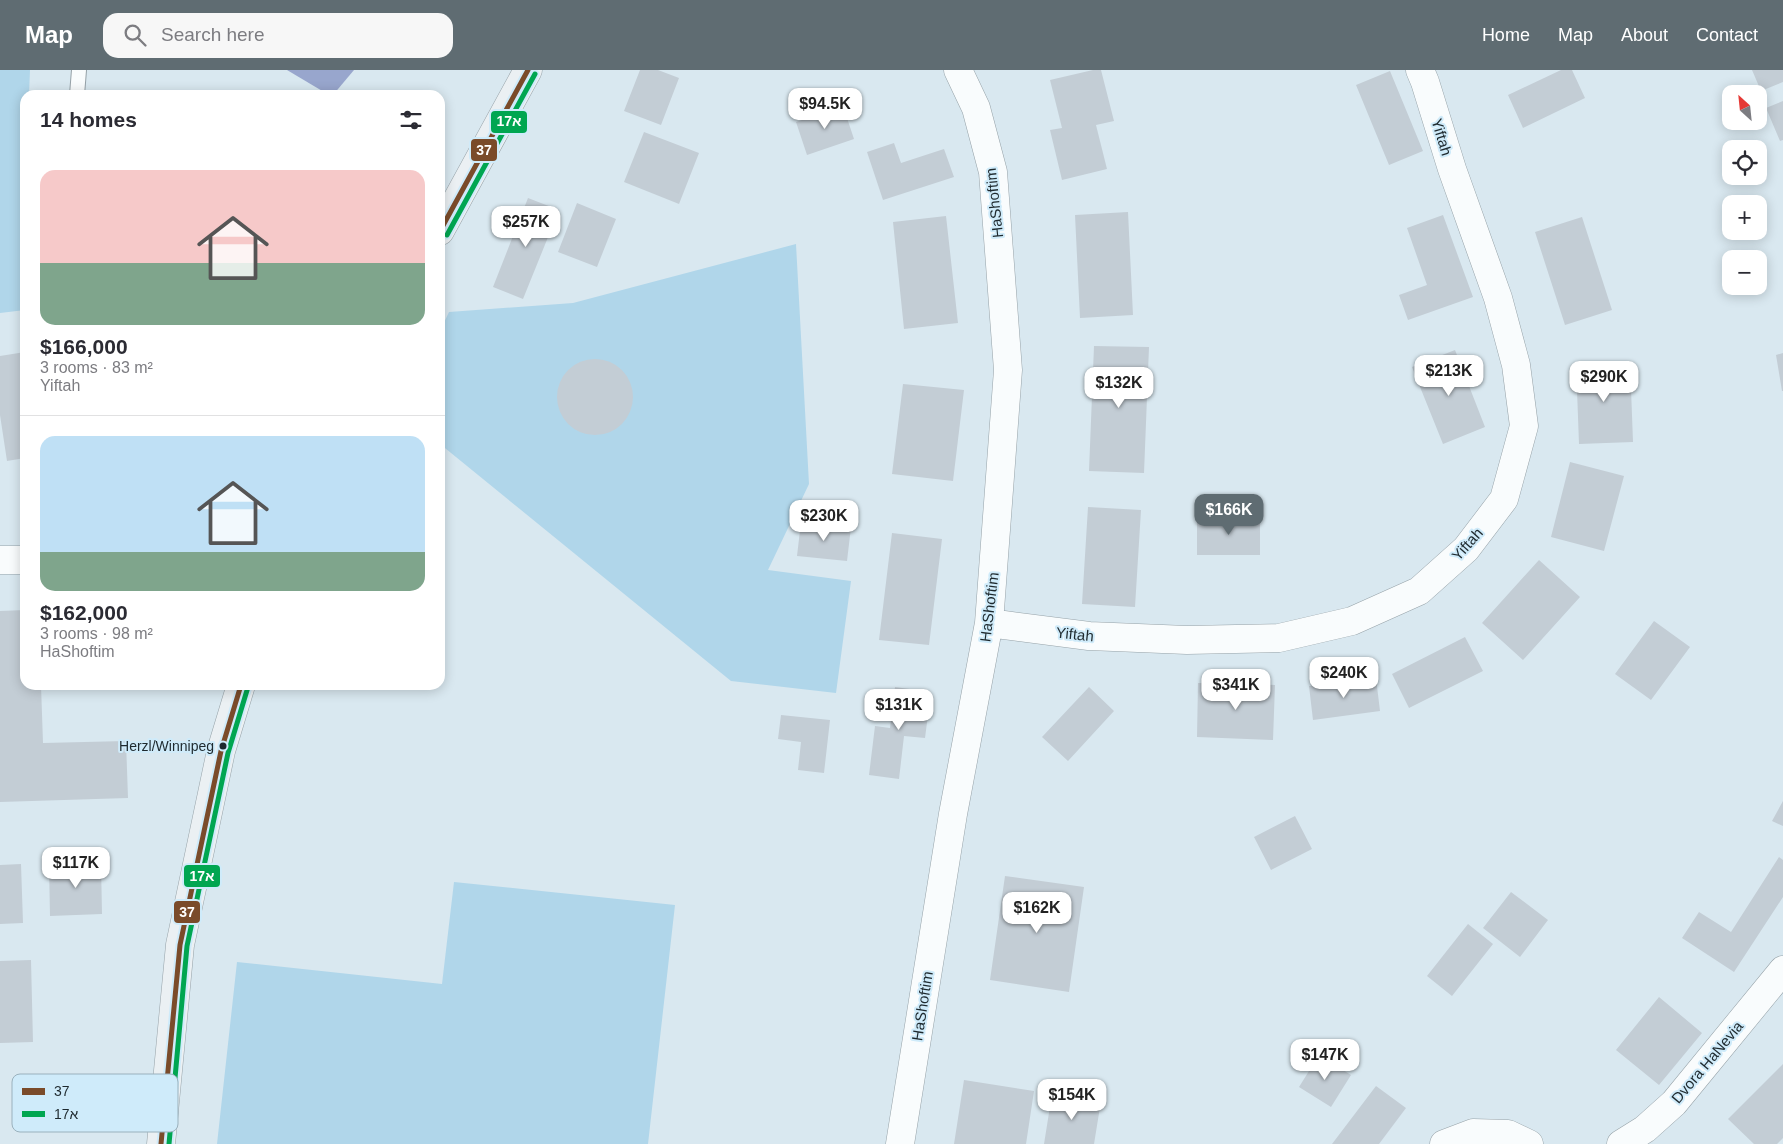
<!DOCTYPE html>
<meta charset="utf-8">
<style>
:root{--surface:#fff;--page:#f7f7f7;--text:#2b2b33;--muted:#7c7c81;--line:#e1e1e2;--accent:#5f6c72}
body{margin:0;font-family:Arial,sans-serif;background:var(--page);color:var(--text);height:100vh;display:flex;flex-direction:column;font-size:19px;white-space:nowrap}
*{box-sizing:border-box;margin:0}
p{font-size:16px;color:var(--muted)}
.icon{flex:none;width:28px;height:28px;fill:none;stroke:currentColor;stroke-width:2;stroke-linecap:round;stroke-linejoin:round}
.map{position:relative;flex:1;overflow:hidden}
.side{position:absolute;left:20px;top:20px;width:425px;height:600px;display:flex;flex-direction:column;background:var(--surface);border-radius:15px;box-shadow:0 2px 12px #0003}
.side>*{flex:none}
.needle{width:32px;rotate:333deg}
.buttons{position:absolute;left:1722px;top:15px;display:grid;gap:10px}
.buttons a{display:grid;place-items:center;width:45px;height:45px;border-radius:10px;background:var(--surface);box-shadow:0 2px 12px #0003;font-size:25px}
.price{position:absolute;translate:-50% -42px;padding:0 11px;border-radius:10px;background:#fff;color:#222;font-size:16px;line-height:32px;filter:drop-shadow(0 1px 2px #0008)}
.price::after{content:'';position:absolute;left:50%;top:30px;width:15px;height:11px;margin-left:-8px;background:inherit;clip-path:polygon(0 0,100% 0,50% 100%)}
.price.on{background:var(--accent);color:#fff}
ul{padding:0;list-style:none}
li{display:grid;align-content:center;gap:10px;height:265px;padding:0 20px}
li+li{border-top:1px solid var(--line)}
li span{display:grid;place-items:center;height:155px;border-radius:15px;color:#555}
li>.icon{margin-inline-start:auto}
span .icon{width:90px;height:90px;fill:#fffc;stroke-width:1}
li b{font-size:21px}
h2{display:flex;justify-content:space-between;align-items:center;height:60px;padding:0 20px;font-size:21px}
header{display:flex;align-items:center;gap:30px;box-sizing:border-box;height:70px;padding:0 25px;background:var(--accent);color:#fff}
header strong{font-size:24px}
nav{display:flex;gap:28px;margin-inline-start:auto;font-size:18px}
.search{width:350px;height:45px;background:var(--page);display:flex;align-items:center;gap:12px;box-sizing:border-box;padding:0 18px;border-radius:15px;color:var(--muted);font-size:19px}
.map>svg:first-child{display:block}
.green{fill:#b0d6ea}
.water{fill:#98a6cd}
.building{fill:#c3cdd5}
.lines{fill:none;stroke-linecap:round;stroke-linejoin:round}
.lane-casing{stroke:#96a2a8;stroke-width:16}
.street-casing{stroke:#96a2a8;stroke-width:29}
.secondary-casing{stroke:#96a2a8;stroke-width:29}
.lane{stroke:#f9fcfd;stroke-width:14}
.street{stroke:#f9fcfd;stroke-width:28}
.secondary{stroke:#ebf0f3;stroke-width:28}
.bus-1-casing{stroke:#cfebfa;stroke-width:9}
.bus-2-casing{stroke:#cfebfa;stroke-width:9}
.bus-1{stroke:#7a4b2a;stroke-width:5}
.bus-2{stroke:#00a651;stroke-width:5}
.bus-dot{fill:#1e292e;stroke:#cfebfa;stroke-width:2}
.labels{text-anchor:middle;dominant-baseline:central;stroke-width:4;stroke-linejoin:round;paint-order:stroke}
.bus-label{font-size:14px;fill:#1e292e;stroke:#cfebfa;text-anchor:end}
.street-label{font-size:15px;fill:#1e292e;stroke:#cfebfa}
.key{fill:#cfebfa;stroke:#9ab1bd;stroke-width:1}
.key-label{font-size:14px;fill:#1e292e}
.line-badge{stroke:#cfebfa;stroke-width:2}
.badge-label{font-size:14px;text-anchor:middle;font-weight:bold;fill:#fff}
</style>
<header>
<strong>Map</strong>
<div class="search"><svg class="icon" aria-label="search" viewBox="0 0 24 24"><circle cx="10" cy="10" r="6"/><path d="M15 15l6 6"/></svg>Search here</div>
<nav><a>Home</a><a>Map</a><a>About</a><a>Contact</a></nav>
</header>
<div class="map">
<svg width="1783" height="1074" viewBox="0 0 1783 1074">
<rect width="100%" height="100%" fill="#d9e8f0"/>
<path class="green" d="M0,0H30L29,25H25V240L0,243Z
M796,174L809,414L768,500L851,511L836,623L731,611L440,374V261L449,242L573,233Z
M454,812L675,835L648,1074H217L237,892L442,914Z"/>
<path class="water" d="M287,0H354L333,25H329Z"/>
<path class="building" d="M640,0H658L679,8L661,55L624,41Z
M1093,0H1101L1114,51L1096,55L1107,99L1062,110L1050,60L1062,58L1050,10Z
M1561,0H1572L1585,28L1523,58L1508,25Z
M1752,0H1783V12L1761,21Z
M1390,1L1423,81L1389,95L1356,15Z
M1783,31V70L1780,71L1766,38Z
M843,36L854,69L807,85L796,52Z
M644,62L699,83L679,134L624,112Z
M894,73L901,93L944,79L954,107L883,130L867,82Z
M528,128L559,140L523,229L493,217Z
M577,133L616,149L597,197L558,182Z
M1128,142L1133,245L1080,248L1075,145Z
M1443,145L1473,227L1408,250L1399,225L1427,215L1407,158Z
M946,146L958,253L904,259L893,152Z
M1582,147L1612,240L1565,255L1535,162Z
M1094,276L1149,277L1144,403L1089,401Z
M1455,280L1485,357L1443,374L1412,297Z
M25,282V388L7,391L0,345V286Z
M1783,283V321H1782L1776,285Z
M557 327a38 38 0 1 1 76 0a38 38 0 1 1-76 0Z
M1630,292L1633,372L1579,374L1576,293Z
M903,314L964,320L953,411L892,404Z
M1570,392L1624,406L1604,481L1551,467Z
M1088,437L1141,440L1135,537L1082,534Z
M1260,446V485H1197V447Z
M801,452L851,457L847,491L797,486Z
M892,463L942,469L929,575L879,570Z
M1539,490L1580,527L1523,590L1482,553Z
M25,540V615H41L43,673L126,671L128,728L0,732V541Z
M1654,551L1690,577L1651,630L1615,604Z
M1465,567L1483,601L1409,638L1392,604Z
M1376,608L1380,641L1313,650L1309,616Z
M1198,613L1275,615L1273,670L1197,667Z
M895,617L931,622L925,668L904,666L899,709L869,705L875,656L890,658Z
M1089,617L1114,641L1068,691L1042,667Z
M781,645L830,650L824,703L798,700L801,672L778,669Z
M1783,731V756L1772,751Z
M1295,746L1312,779L1271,800L1254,767Z
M1779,787L1783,790V827L1734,902L1682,868L1699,842L1731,862Z
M101,793L102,844L50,846L49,795Z
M21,794L23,853L0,854V795Z
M1005,806L1084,817L1069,922L990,910Z
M1511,822L1548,850L1520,887L1483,858Z
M1468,854L1493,874L1452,926L1427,906Z
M31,890L33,972L0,973V891Z
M1659,927L1702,963L1659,1015L1616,980Z
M1319,985L1351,1005L1331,1037L1299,1017Z
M1783,994V1068L1777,1074H1754L1728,1049Z
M964,1010L1034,1021L1026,1074H954Z
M1376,1016L1406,1038L1379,1074H1332Z
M1052,1024L1101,1031L1094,1074H1044Z"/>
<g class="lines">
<g class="lane-casing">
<path id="lane" d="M77,25L79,0"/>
</g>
<g class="street-casing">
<path id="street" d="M0,490H25
M989,553L1089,566L1187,570L1279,568L1352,551L1419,521L1466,479L1504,429L1524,356L1516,295L1498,228L1452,99L1425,12L1420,0
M900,1074L953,744L989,553L1008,300L993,102L976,38L958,0
M1444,1074L1473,1063L1508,1064L1529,1074
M1621,1074L1645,1059L1674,1033L1783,900"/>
</g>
<g class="secondary-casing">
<path id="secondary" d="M440,161L528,0
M161,1074L180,875L221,681L241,615"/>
</g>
<use href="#lane" class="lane"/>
<use href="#street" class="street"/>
<use href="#secondary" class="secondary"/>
<g class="bus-1-casing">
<path id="bus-1" d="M440,161L528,0
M161,1074L180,875L221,681L241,615"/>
</g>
<g class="bus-2-casing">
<path id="bus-2" d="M447,165L535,4
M169,1074L187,876L228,683L248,617"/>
</g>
<use href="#bus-1" class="bus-1"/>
<use href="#bus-2" class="bus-2"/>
</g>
<circle class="bus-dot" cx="223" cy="676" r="4.5"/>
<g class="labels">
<g class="bus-label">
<text x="214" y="676">Herzl/Winnipeg</text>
</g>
<g class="street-label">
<text transform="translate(1442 67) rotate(73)">Yiftah</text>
<text transform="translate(994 133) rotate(-96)">HaShoftim</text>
<text transform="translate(1467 474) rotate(-48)">Yiftah</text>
<text transform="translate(989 537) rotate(-83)">HaShoftim</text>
<text transform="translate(1075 564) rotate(6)">Yiftah</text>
<text transform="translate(922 936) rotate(-81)">HaShoftim</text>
<text transform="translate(1707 992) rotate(-50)">Dvora HaNevia</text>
</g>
</g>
<rect x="12" y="1004" width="166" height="58" rx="8" class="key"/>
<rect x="22" y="1018" width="23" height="7" fill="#7a4b2a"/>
<rect x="22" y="1041" width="23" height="6" fill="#00a651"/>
<g class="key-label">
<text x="54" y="1026">37</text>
<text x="54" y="1049">17א</text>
</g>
<g class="line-badge">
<rect x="490" y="40" width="38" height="24" rx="5" fill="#00a651"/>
<rect x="470" y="68" width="28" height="24" rx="5" fill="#7a4b2a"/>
<rect x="183" y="794" width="38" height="24" rx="5" fill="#00a651"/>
<rect x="173" y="830" width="28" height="24" rx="5" fill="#7a4b2a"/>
</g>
<g class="badge-label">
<text x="509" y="56">17א</text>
<text x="484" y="85">37</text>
<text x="202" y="811">17א</text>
<text x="187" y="847">37</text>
</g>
</svg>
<div class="buttons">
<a><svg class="needle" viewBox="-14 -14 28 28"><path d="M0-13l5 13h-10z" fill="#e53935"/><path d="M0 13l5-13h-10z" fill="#7c7c81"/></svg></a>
<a><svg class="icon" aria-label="locate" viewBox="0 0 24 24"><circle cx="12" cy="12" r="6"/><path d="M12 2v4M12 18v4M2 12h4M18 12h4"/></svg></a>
<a>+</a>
<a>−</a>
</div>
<b class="price" style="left:825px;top:60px">$94.5K</b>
<b class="price" style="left:526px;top:178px">$257K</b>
<b class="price" style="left:1449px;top:327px">$213K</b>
<b class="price" style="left:1604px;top:333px">$290K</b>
<b class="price" style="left:1119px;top:339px">$132K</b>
<b class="price on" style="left:1229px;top:466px">$166K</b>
<b class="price" style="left:824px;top:472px">$230K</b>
<b class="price" style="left:1344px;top:629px">$240K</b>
<b class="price" style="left:1236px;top:641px">$341K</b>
<b class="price" style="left:899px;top:661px">$131K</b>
<b class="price" style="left:76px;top:819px">$117K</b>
<b class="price" style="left:1037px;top:864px">$162K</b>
<b class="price" style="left:1325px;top:1011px">$147K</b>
<b class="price" style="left:1072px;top:1051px">$154K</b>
<section class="side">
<h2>14 homes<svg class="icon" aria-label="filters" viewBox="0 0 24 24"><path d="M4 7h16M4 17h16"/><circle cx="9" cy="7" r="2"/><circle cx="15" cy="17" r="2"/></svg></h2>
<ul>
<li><span style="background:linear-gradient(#f6c9c9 60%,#7fa58c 0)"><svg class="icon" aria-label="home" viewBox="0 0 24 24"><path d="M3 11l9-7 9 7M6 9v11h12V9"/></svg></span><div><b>$166,000</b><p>3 rooms · 83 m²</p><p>Yiftah</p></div></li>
<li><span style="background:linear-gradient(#bfe0f5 75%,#7fa58c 0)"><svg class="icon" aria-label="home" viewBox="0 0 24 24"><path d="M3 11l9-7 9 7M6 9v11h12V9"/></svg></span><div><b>$162,000</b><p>3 rooms · 98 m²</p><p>HaShoftim</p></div></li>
</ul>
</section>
</div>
